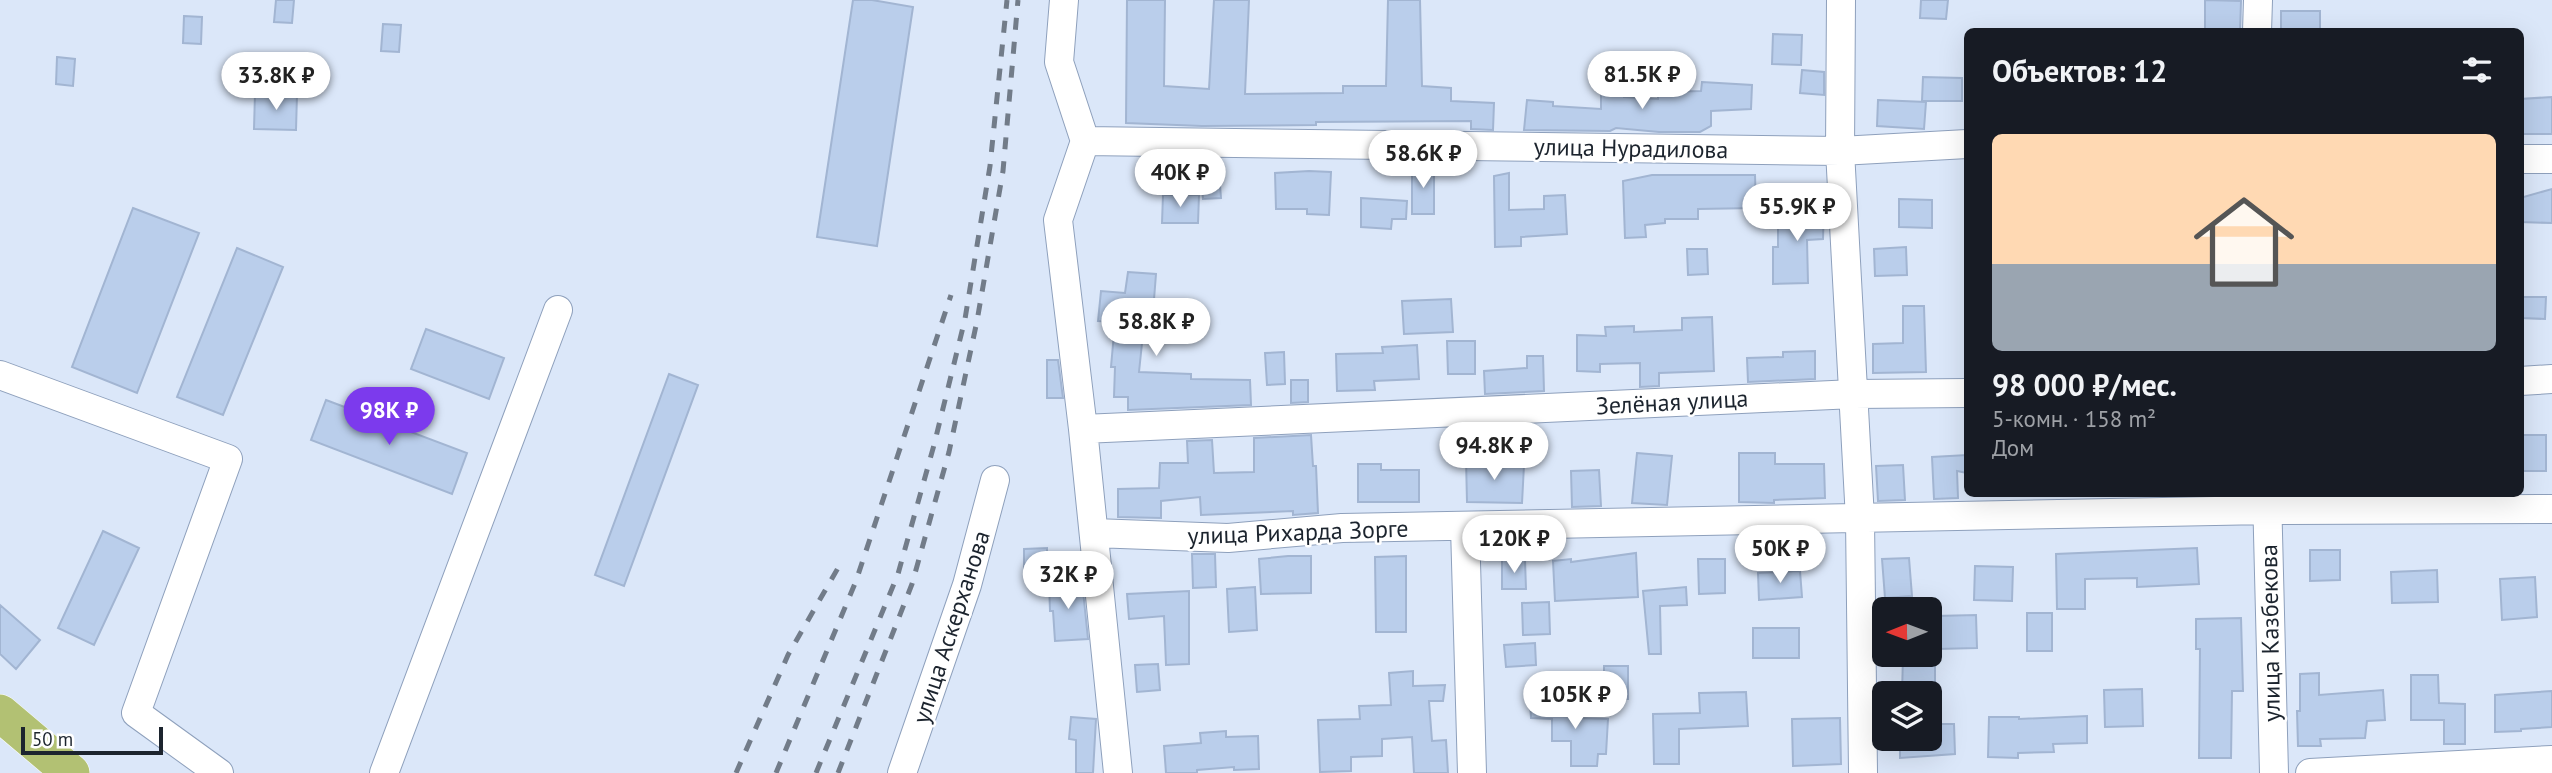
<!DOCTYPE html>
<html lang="ru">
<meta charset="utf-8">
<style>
:root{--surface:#171b24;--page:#20242c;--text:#f1f3f6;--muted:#9ea1a6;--accent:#7c3aed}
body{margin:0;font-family:"PT Sans",sans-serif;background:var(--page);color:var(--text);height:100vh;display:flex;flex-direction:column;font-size:26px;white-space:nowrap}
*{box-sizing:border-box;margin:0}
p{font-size:23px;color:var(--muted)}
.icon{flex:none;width:38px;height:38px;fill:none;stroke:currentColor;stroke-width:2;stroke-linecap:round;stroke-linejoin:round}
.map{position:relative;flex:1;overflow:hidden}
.side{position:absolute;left:1964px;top:28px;width:560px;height:469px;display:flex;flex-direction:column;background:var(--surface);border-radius:10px;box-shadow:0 7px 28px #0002}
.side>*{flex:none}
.needle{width:46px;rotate:269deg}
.fabs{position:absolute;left:1872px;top:597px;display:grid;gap:14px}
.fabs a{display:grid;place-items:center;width:70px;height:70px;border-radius:10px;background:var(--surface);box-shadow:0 7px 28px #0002;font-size:35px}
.scale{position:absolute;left:21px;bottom:18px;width:142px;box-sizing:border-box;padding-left:7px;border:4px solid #1c242e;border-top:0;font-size:19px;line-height:24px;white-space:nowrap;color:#1c242e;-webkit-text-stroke:5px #fff;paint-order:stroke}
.price{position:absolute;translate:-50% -60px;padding:0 16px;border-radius:24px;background:#fff;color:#222;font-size:23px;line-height:46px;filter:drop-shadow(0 2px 4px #0008)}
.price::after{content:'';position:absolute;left:50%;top:42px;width:21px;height:16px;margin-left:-10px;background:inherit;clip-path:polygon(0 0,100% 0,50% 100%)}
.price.on{background:var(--accent);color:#fff}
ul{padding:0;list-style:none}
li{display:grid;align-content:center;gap:14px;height:371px;padding:0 28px}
li span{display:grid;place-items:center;height:217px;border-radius:10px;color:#555}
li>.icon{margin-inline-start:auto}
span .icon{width:126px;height:126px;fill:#fffc;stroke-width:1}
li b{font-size:30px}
h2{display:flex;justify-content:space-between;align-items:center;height:84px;padding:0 28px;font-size:30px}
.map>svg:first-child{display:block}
.building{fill:#baceeb;stroke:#a2b5d2;stroke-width:2}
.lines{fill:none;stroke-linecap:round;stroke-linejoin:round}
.minor-casing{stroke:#8ea0bc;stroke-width:30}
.major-casing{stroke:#fff;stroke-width:38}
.minor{stroke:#fff;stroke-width:28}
.major{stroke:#b2c173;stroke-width:37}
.rail{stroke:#727c89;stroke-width:5;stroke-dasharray:12 12;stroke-linecap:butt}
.labels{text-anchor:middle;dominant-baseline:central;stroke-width:5;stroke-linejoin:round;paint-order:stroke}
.street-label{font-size:24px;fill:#1c242e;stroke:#fff}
</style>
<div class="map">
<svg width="2552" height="773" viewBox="0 0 2552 773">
<rect width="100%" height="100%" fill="#dbe7f9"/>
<path class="building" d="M276,0H294L292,23L274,22Z
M853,0H872L913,7L877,246L817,237Z
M1127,0H1165L1164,86L1209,89L1214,0H1249L1245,94L1343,93V86H1386L1388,0H1420L1422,86L1451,88V101L1494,103L1493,130L1471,129V121L1316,122V125L1202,126L1126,123Z
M1921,0H1948L1946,19L1920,18Z
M2205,0L2241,1L2240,32H2205Z
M2281,11H2320V32H2281Z
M184,16L202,17L201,44L183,43Z
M383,24L401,25L399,52L381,51Z
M1773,34L1802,35L1801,65L1772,64Z
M57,57L75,59L73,86L56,84Z
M1802,70L1824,72V95L1800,93Z
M1923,77L1962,78V101H1922Z
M1702,82L1752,85L1751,109L1711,111V126L1700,132H1659L1616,128L1610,131L1524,130L1527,100L1553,102V106L1601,109V86L1624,85V97L1658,99V92L1701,91Z
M255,93L297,94L296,130L254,129Z
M2552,97V134H2520V99Z
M1878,100L1926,102L1924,129L1877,126Z
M1412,167H1434V214H1412Z
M1309,171L1331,172L1329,215L1307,214V209H1276L1275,173Z
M1219,172L1221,198L1203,199L1201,173Z
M1509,173V210L1544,209V196L1565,195L1567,234L1521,237V246L1495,247L1494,176Z
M1652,175H1755L1756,208L1698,209V219H1665V223L1645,225L1646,237L1625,238L1623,181Z
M2552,189V223L2520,222V198Z
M1163,195H1199L1198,223H1162Z
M1361,198L1407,201L1406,219H1392L1391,229L1361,227Z
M1899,199L1932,200V228L1899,227Z
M1794,203H1824L1823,239L1807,240L1808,283L1773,284V247H1778V221L1795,222Z
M133,208L199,233L137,393L72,367Z
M1906,247L1907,275L1875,276L1874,249Z
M237,248L283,267L223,415L177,397Z
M1687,249H1707L1708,274L1688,275Z
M1128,272L1156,274L1152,325L1144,324L1139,372L1191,374V379L1250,380L1251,405L1128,410V397H1114L1115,367H1111L1115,322L1098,321L1101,291L1125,293Z
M2521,297H2546L2545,319L2521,318Z
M1451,299L1453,332L1404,334L1402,301Z
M1903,306H1924L1926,372L1873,373V344L1903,343Z
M1712,317L1714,371L1659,373V386L1640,387V363L1600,364V372L1577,371V335L1606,336L1605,327L1634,326V332L1682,330V318Z
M426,329L504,358L489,399L411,369Z
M1447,341H1475V374H1448Z
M1417,345L1419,379L1374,381L1375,390L1337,391L1336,354L1383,353L1382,347Z
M1815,351V379L1748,382L1747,358L1783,357V352Z
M1284,352L1285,384L1267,385L1265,353Z
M1527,356H1543L1544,391L1485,394L1484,371L1527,368Z
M1047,360H1058L1063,398H1047Z
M669,374L698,385L624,586L595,575Z
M1291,380H1308V402L1291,403Z
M326,400L467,453L452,494L311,440Z
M1311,435L1313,466H1316L1318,513L1293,515V511L1201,515L1200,497L1161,501V518L1118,517V489L1159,488L1160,463H1188L1187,441L1212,440L1214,473L1254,472V438Z
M2520,435H2546V471H2520Z
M1637,453L1672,456L1667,505L1632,503Z
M1739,453H1775V464H1824L1825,498L1774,500V503L1739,502Z
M1967,455V473L1957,471L1958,498L1934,499L1932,457Z
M1466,459H1487V464L1524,465L1522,503L1467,502Z
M1358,464H1381V470H1419V502H1358Z
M1903,465L1905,500L1878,501L1876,466Z
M1599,470L1601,506L1572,507L1571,471Z
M103,531L139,548L94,645L58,628Z
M1047,548V570L1024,571V549Z
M2197,548L2199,584L2137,587V578L2085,579V609H2057L2056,554Z
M2310,550H2340V580L2310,581Z
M1636,553L1638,597L1555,601L1553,561L1571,559V562Z
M1192,554H1215L1216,587L1193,588Z
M1288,556H1311V593L1261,594L1259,559Z
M1406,556V632H1376L1375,557Z
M1909,558L1912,596L1885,598L1882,559Z
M1698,559H1725V593L1699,594Z
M1502,560H1525L1526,589H1502Z
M1975,566L2013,567L2012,601L1974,600Z
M2437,570L2438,602L2392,603L2391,572Z
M1800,571L1802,597L1759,600L1758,573Z
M2535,577L2537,617L2502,620L2500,579Z
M1082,581L1088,639L1055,641L1053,611H1050L1049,582Z
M1255,587L1257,630L1229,632L1227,589Z
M1686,587L1687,605L1660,606L1661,654H1649L1643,591Z
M1189,591V664L1166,665L1164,616L1129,619L1127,594Z
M1549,602L1550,634L1523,635L1522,603Z
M0,605L40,640L16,669L0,654Z
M2027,613H2052V651H2027Z
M1976,615L1977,648L1937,649L1935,616Z
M2241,618L2243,691H2232L2231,758H2199L2200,649H2196V619Z
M1753,628H1799V658H1753Z
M1535,643L1536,665L1506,667L1504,645Z
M1903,657H1935V693H1902Z
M1158,664L1160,690L1137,692L1135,665Z
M1604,666H1628V699H1604Z
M1413,671V686L1445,685L1443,701H1429L1432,741L1446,740L1448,773H1414L1412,737L1382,739V756L1351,757V771L1320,772L1318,720L1360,719L1359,706L1391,705L1389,673Z
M2319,673V695L2383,690L2385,720L2367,721L2365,738L2320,739L2321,746H2298L2297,711H2300V674Z
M2411,675H2438L2439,703L2465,704V744H2444V720H2411Z
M2142,689L2143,726L2105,727L2104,690Z
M2552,691V727L2521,729V731L2495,732V695Z
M1746,692L1748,726L1679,729V764H1654L1653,714L1700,713L1699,693Z
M1530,702L1575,703V718L1608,719L1606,754H1598L1597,766H1571V741H1552V719L1531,718Z
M2087,716V743L2053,744L2054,752L2018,753V758L1988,757L1989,717H2019V719Z
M1071,717L1096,719L1093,773H1076V740L1069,739Z
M1840,718L1841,764L1793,766L1792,719Z
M1935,724H1954L1955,754L1900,758V738H1935Z
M1226,731V737L1258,736L1259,769L1234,770V767L1197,770V773H1166L1164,746L1201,743L1200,733Z"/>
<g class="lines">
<g class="minor-casing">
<path id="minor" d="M1064,0L1059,62L1085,141
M1841,0L1840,151L1860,519L1863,773
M2257,32L2258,0
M1085,141L1840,151L1967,144
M1085,141L1058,220L1083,429L1118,773
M2520,159H2552
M0,375L228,459L136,713L219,773
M2520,381L2552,379
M1083,429L1854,394L1967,393
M2267,494L2274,773
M1465,527L1472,773
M1094,533L1228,538L1342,528L2267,510L2552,509
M384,773L558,310
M902,773L967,585L995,480
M2310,773L2552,760"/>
</g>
<g class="major-casing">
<path id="major" d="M0,713L71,773"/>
</g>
<use href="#minor" class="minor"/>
<use href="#major" class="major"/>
<path class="rail" d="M736,773L788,655L838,568
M776,773L856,581L951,295
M816,773L898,574L934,445L965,319L990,166L1007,0
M838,773L912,584L949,452L977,321L1003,171L1018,0"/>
</g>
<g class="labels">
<g class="street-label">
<text transform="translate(1631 148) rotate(1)">улица Нурадилова</text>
<text transform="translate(1672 402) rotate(-3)">Зелёная улица</text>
<text transform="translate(1298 532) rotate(-2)">улица Рихарда Зорге</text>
<text transform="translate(951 627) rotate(-72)">улица Аскерханова</text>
<text transform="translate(2270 633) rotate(-91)">улица Казбекова</text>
</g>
</g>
</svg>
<div class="fabs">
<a><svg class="needle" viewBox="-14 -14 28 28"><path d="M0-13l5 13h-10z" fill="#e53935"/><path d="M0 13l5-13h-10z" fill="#9ea1a6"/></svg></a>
<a><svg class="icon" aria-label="layers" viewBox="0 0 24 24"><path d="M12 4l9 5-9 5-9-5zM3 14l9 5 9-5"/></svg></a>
</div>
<div class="scale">50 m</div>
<b class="price" style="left:1642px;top:111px">81.5K ₽</b>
<b class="price" style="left:276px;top:112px">33.8K ₽</b>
<b class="price" style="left:1423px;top:190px">58.6K ₽</b>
<b class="price" style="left:1180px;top:209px">40K ₽</b>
<b class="price" style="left:1797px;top:243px">55.9K ₽</b>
<b class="price" style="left:1156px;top:358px">58.8K ₽</b>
<b class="price on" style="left:389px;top:447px">98K ₽</b>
<b class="price" style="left:1494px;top:482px">94.8K ₽</b>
<b class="price" style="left:1514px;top:575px">120K ₽</b>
<b class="price" style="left:1780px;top:585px">50K ₽</b>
<b class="price" style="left:1068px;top:611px">32K ₽</b>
<b class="price" style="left:1575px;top:731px">105K ₽</b>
<section class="side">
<h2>Объектов: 12<svg class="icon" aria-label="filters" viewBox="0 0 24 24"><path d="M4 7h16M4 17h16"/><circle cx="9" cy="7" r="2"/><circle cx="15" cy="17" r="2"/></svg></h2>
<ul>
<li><span style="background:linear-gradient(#ffd9b3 60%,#9aa5b1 0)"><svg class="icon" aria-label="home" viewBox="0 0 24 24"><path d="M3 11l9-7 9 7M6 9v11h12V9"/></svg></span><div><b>98 000 ₽/мес.</b><p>5-комн. · 158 m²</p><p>Дом</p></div></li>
</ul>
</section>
</div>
